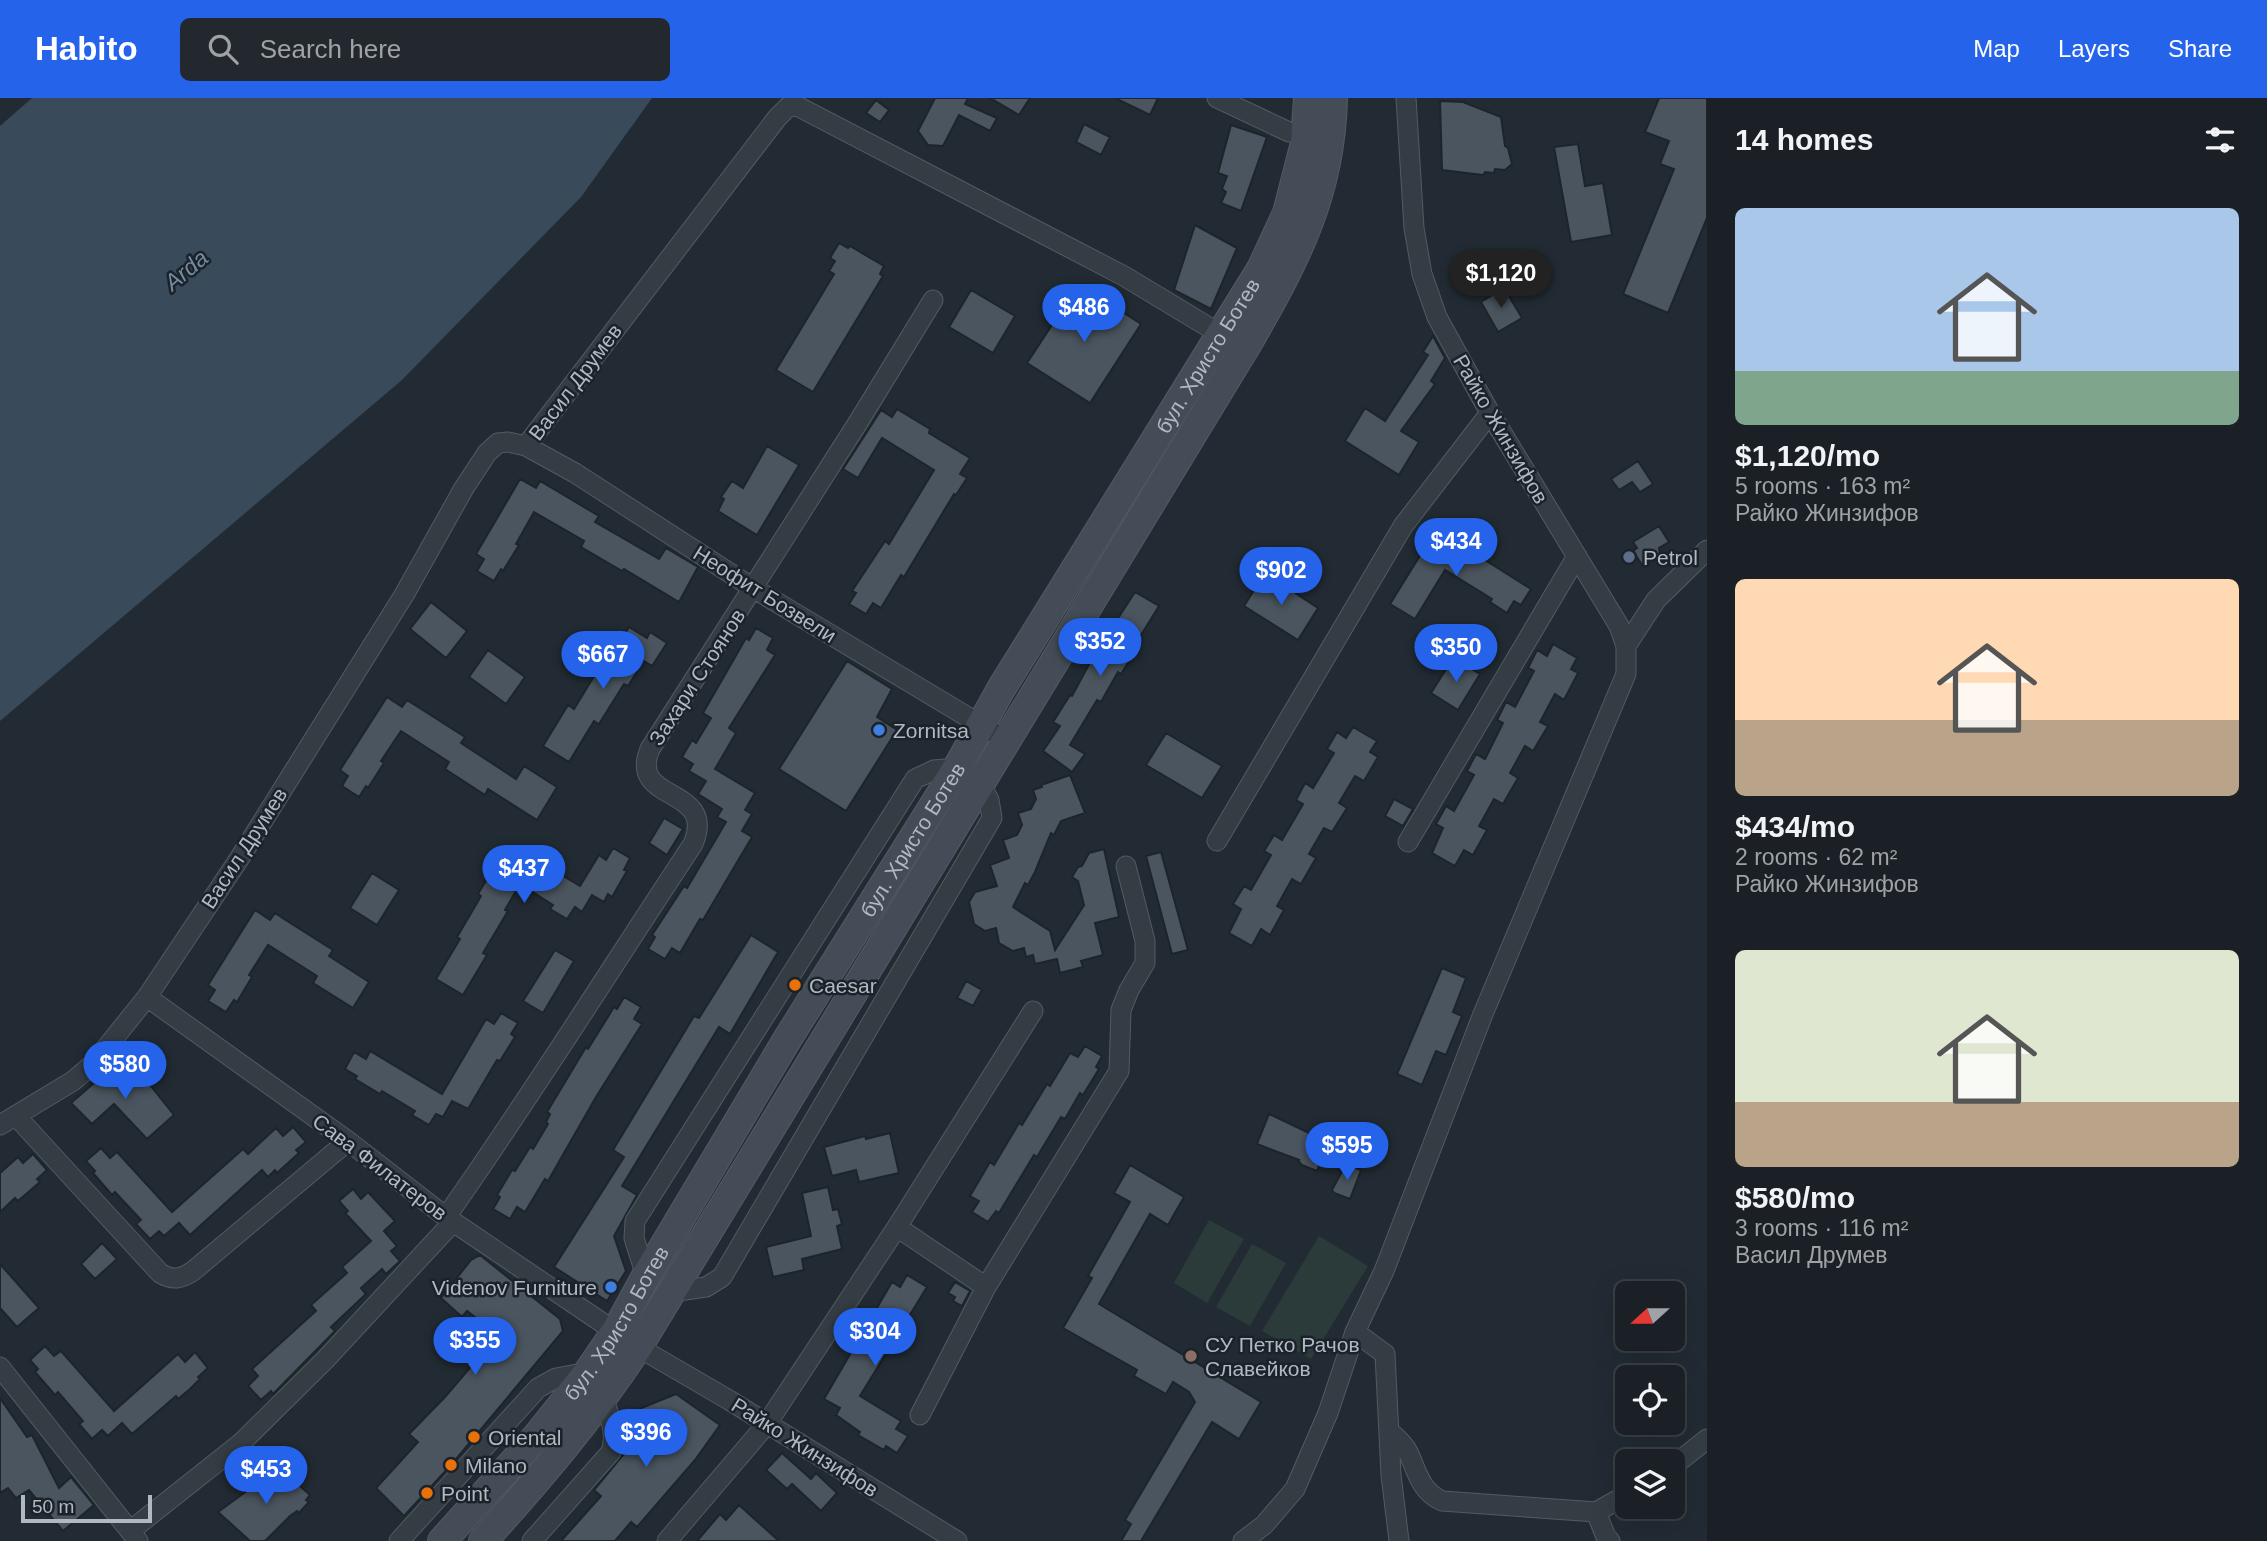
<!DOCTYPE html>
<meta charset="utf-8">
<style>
:root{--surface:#1a2026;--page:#23282e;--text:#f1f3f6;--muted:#9fa3a7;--line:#383e43;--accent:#2563eb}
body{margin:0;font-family:Arial,sans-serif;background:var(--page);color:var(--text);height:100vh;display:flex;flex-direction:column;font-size:26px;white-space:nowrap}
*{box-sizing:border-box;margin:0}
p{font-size:23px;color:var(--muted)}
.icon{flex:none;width:38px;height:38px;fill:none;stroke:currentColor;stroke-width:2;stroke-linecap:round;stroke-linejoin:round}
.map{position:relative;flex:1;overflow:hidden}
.sheet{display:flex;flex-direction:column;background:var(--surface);width:560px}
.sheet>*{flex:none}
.needle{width:46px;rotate:249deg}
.buttons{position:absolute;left:1615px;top:1183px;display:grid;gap:14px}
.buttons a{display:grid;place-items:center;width:70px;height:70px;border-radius:10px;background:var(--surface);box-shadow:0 7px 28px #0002,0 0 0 2px var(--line);font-size:35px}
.scale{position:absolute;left:21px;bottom:18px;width:131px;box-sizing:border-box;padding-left:7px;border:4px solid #b0b8c1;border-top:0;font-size:19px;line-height:24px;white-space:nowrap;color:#b0b8c1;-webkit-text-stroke:5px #1b2229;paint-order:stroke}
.price{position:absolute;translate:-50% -60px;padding:0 16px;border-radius:24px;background:var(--accent);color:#fff;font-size:23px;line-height:46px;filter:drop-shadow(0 2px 4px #0008)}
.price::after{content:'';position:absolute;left:50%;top:42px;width:21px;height:16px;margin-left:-10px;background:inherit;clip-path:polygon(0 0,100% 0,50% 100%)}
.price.current{background:#222;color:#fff}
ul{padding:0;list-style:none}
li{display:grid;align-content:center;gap:14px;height:371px;padding:0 28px}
li span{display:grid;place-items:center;height:217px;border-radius:10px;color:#555}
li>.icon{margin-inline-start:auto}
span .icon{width:126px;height:126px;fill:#fffc;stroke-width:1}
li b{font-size:30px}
h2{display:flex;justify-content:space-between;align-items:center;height:84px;padding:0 28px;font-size:30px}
header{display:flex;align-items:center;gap:42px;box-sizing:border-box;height:98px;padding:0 35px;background:var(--accent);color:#fff}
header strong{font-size:33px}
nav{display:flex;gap:38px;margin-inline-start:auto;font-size:24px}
.search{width:490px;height:63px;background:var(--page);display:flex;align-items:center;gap:18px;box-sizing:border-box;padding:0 24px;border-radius:10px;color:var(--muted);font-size:26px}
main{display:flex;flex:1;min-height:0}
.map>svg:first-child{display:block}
.green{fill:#2a3b39}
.water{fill:#394a5b}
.building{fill:#4b555f;stroke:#1d242b;stroke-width:2}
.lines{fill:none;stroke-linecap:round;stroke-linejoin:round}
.minor-casing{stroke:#535b62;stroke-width:21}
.secondary-casing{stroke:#535b62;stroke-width:30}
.minor{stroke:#353d44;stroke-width:19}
.secondary{stroke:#444d57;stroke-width:28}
.service-dot{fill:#5c6f8a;stroke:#1b2229;stroke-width:2.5}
.shop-dot{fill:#3f7fe0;stroke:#1b2229;stroke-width:2.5}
.food-dot{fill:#e8710a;stroke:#1b2229;stroke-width:2.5}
.education-dot{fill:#8d6e63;stroke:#1b2229;stroke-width:2.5}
.labels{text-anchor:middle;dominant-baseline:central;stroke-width:5;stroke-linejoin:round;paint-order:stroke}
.street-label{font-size:21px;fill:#b0b8c1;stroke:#1b2229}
.poi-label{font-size:21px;fill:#b0b8c1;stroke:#1b2229;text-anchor:start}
.water-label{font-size:23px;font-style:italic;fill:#748ba1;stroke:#1b2229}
</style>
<header>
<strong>Habito</strong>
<div class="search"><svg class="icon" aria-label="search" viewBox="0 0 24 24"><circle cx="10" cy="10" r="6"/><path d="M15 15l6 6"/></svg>Search here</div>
<nav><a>Map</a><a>Layers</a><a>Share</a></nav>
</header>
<main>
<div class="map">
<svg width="1707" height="1443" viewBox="0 0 1707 1443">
<rect width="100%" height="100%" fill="#222b33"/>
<path class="green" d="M1209,1122L1244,1141L1207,1205L1174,1185Z
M1319,1138L1368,1168L1311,1261L1262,1233Z
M1252,1146L1286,1165L1250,1228L1216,1209Z"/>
<path class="water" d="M32,0H652L581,99L402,282L0,623V28Z"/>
<path class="building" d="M935,0H968L965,6L997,20L990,33L959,17L943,48L928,47L918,33Z
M990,0H1030L1019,17Z
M1115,0H1158L1150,17Z
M1659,0H1707V120L1668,215L1623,196L1674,71L1660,66L1669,43L1645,34Z
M876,2L889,12L880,24L866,15Z
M1440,3L1463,4L1501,19L1505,48L1508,50L1512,66L1505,72L1495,71L1494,75L1485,74L1483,77L1442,72Z
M1084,26L1110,39L1101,57L1076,44Z
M1231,27L1267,39L1241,113L1221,105L1226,94L1222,91L1227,78L1218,75Z
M1578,46L1585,88L1603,85L1612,137L1571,144L1554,49Z
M1195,127L1237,150L1211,211L1174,192Z
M839,145L848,150L850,148L884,168L880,176L883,178L813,294L776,272L834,176L829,173L835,163L830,160Z
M1079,186L1141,226L1090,305L1027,265Z
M1504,190L1522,220L1498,234L1481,204Z
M971,192L1015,218L993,255L949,229Z
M1433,238L1445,260L1431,283L1435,286L1401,333L1419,344L1399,377L1345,343L1365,310L1385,323L1428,257L1423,254Z
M897,311L930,331L929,335L970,360L960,376L967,380L956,397L954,396L904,479L901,477L881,510L873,505L866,516L849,506L856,495L852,493L885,443L889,446L934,372L882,340L858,380L843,371L881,312L892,319Z
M767,348L799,367L757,437L718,413L724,401L721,399L732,383L743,390Z
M1638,363L1653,386L1640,394L1632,384L1619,392L1611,381Z
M520,381L536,390L540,383L557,393L599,418L595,424L659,461L666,450L698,469L679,504L624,471L622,473L581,449L584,443L534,414L516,446L519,447L503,473L501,471L494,483L477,473L484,461L476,456Z
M1659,428L1669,444L1659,450L1660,456L1642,467L1633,453L1637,450L1633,444Z
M1442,435L1531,491L1521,507L1514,503L1507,515L1490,504L1492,501L1445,472L1415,521L1390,506L1426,448L1432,452Z
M1265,475L1318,510L1298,542L1244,508Z
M1135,494L1159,508L1138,542L1141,544L1121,576L1118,574L1101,604L1097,602L1070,647L1085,656L1072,674L1043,653L1060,628L1053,624L1070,597L1072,598L1093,559Z
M431,504L467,533L446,560L410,531Z
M629,529L647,540L650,534L667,545L652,568L644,563L628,588L624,586L599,626L594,623L569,664L543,648L568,607L574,611L599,570L603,572Z
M756,530L773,540L767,552L775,557L729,630L736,635L715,671L755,695L745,712L752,716L742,733L752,739L703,822L700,821L680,855L672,850L665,861L648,851L655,839L652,837L684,788L687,790L726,724L717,719L722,711L698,696L706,683L689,673L693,666L682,659L692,642L696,645L711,620L703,615L746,540L749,542Z
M1553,546L1577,560L1571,571L1578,575L1564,602L1555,596L1540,624L1548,628L1533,653L1525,648L1510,675L1518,680L1503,706L1494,701L1479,728L1487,732L1473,757L1464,752L1455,768L1432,755L1443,730L1436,726L1446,708L1454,713L1474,677L1467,673L1476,656L1485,661L1503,625L1497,622L1506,604L1515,609L1534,573L1528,570L1537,552L1547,558Z
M488,552L525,579L506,606L469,579Z
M1453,560L1480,576L1458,612L1431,595Z
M847,563L892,591L877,619L897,632L846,713L779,671Z
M387,599L402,609L407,602L465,639L461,645L516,681L524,668L557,689L537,722L488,691L485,697L445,671L449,664L401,633L381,663L384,665L368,690L366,688L359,699L342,688L348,678L340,672Z
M1353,629L1377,643L1370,654L1378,659L1364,683L1355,678L1339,705L1347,710L1332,734L1324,730L1309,756L1316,760L1301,786L1292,781L1277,808L1284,812L1270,837L1261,831L1252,848L1229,835L1241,811L1233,806L1244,788L1251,792L1271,757L1264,753L1274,737L1282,742L1303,706L1296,702L1305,685L1313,690L1334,655L1327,651L1337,634L1346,640Z
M1166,635L1222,668L1202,700L1146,667Z
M1070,677L1085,715L1061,723L1054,737L1051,735L1035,774L1028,787L1025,785L1013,809L1050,833L1055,852L1084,807L1078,783L1072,779L1078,769L1082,768L1089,755L1104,751L1119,819L1095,825L1103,857L1081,863L1083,869L1060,875L1057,861L1035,866L1033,857L1026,859L1024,850L1013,853L999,845L996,830L985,833L974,826L969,804L975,794L997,788L990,767L1009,760L1003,742L1017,737L1022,727L1018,715L1031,711L1036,701L1033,692L1042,689L1041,687Z
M1394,701L1413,711L1403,728L1385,718Z
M664,720L683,731L667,757L649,745Z
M613,750L630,760L624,772L627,773L612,799L608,796L604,804L592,797L582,814L575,809L567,821L550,811L553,807L520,786L505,812L508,813L483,855L487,857L463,897L436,881L460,841L457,839L481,798L478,796L504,753L521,763L526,756L580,788L599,757L606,762Z
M1161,754L1188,852L1172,856L1146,758Z
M372,775L399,792L377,827L350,810Z
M255,812L270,822L275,815L284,821L333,852L329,858L369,884L353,910L313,885L317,878L268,847L249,877L252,879L237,904L234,902L226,914L208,903L215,892L208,887Z
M751,837L778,854L730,936L719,929L622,1088L637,1097L614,1138L626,1173L607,1203L554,1169L624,1059L613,1052L694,918L699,920Z
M555,852L574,863L543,915L523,903Z
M1442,870L1466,880L1453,914L1462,918L1446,957L1436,953L1422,987L1397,976Z
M966,883L982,892L973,908L957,900Z
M624,899L641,909L634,921L642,926L596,999L548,1083L545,1081L525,1114L517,1109L510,1121L493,1111L500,1099L497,1097L512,1072L515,1073L530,1049L533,1051L548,1026L546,1024L550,1016L547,1014L586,949L588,951L614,909L617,911Z
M501,915L518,925L511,936L515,939L500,963L497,962L468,1011L452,1003L443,1019L436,1016L429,1027L412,1017L415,1013L382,993L380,996L355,981L357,978L345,971L354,954L366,961L370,953L442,996L486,921L494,926Z
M1085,948L1102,958L1096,969L1099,971L1083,997L1080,995L1065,1021L1061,1019L1037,1059L1034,1057L999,1115L996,1113L988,1124L972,1114L979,1103L970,1098L990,1064L994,1067L1019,1025L1022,1027L1047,986L1050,988L1070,955L1078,959Z
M117,965L135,982L142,977L174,1017L147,1041L114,1006L92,1026L71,1005Z
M1269,1016L1313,1037L1315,1033L1330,1039L1317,1073L1302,1067L1298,1063L1299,1062L1257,1046Z
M293,1029L306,1044L296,1052L299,1055L277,1075L275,1072L268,1079L262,1072L190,1137L179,1125L164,1138L159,1133L150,1141L136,1126L141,1122L115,1094L112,1097L93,1075L95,1073L86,1063L101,1050L110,1060L117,1054L172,1114L243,1051L248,1056L276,1030L283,1038Z
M890,1035L899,1075L859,1084L856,1072L832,1078L824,1049L865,1038L866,1041Z
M33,1056L47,1072L37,1081L40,1084L18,1103L15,1100L0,1114V1075L18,1059L23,1065Z
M1346,1066L1361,1072L1350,1101L1334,1095L1332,1092Z
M1130,1067L1184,1099L1168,1127L1150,1116L1099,1206L1261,1304L1239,1341L1212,1324L1141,1443H1121L1131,1426L1125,1422L1195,1304L1189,1294L1173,1284L1166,1296L1134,1278L1137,1272L1063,1230L1092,1180L1088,1178L1130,1104L1114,1095Z
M828,1089L833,1112L838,1111L842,1126L837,1128L842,1151L802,1161L804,1172L773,1179L766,1149L811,1138L802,1095Z
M353,1091L361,1101L368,1094L395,1123L384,1133L397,1148L391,1153L400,1163L386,1176L382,1171L361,1190L366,1196L331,1229L335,1233L273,1296L271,1293L261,1302L248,1288L258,1278L252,1271L316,1213L311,1207L347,1175L342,1169L371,1143L345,1115L348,1113L339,1103Z
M102,1145L117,1161L95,1181L81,1166Z
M480,1157L560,1221L563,1233L452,1366L404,1418L376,1390L418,1344L409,1336L445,1299L498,1237L467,1213L462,1219L441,1200L471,1162Z
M0,1166L39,1210L17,1229L0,1210Z
M907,1177L927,1189L860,1298L901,1323L896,1331L908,1338L897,1355L886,1348L884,1352L858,1337L860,1334L836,1317L840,1310L824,1301L892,1184L900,1189Z
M955,1184L970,1193L962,1208L953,1203L955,1199L948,1195Z
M45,1248L54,1258L61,1253L114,1313L178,1256L185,1264L195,1254L208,1270L198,1279L200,1281L190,1291L178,1301L176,1298L132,1336L122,1325L108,1338L102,1332L92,1341L79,1326L83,1323L58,1294L55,1297L35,1274L38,1271L30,1262Z
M676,1296L720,1327L695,1362L637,1429L631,1424L615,1443H561L601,1398L594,1392L642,1334L634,1313Z
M0,1300L27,1339L32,1337L59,1390L71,1379L94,1407L63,1433L29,1392L16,1400L8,1390L0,1395Z
M782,1355L811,1381L816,1375L837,1395L821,1413L792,1386L787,1391L766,1372Z
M280,1370L310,1397L306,1402L309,1404L299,1415L297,1413L290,1418L265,1443H250L218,1414L255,1387L254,1386Z
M739,1407L779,1443H697L720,1416L726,1422Z"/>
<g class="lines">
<g class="minor-casing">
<path id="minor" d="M1217,0L1289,34
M526,348L575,375L753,490L1006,642
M1626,548L1656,502L1707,452
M1217,743L1403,428L1490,315
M1408,744L1577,458
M147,899L348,1043L446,1119L638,1249L729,1302L957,1443
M16,1018L160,1175C173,1183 181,1181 193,1173L348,1043
M0,1027L73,983L94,965L147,899L239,761L404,497L464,390L487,355L498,345L508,344L526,348L777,20L788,9L797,8L1124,178L1220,236
M446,1119C532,997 611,870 693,746C718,687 627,706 650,651L859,323L933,202
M897,1129L986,1189
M646,1178L634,1140L635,1123L915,681L934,672L957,670
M671,1194L706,1189L722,1179L992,720L989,702L980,685
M1355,1234L1385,1256L1391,1377L1399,1443
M0,1269L138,1443
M920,1317L986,1189L1119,973L1121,912L1129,892L1145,865V843L1126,768
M1389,1333C1396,1339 1404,1346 1408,1354C1417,1373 1420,1393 1442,1403L1596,1414L1628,1396
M1673,1368L1707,1341
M1596,1414L1606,1439L1610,1443
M130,1433L241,1345L325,1262L453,1124
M399,1443L538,1290L556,1280L588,1274
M532,1443L611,1354C617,1335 610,1319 603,1300
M667,1443L766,1327L897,1129L1033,913
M1243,1443L1264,1427L1295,1391L1328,1315L1355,1234L1384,1173L1483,916L1626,576V548L1619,528L1490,315L1437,219L1422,176L1414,130L1406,0"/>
</g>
<g class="secondary-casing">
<g id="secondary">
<path id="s1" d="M442,1443L536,1339L588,1274L616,1233L646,1178L788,940L957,670L1001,591L1261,171L1287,115L1305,45L1308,0"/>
<path d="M483,1443C539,1381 592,1319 638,1249L1248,245C1295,163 1331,97 1333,0"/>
</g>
</g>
<use href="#minor" class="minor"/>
<use href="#secondary" class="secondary"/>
</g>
<circle class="service-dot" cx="1629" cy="459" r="7"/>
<g class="shop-dot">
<circle cx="879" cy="632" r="7"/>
<circle cx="611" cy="1189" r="7"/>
</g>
<g class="food-dot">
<circle cx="795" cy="887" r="7"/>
<circle cx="474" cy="1339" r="7"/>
<circle cx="451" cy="1367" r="7"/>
<circle cx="427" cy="1395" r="7"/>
</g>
<circle class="education-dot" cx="1191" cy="1258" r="7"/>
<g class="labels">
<g class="street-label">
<text stroke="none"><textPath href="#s1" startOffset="1414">бул. Христо Ботев</textPath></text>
<text transform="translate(575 284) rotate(-53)">Васил Друмев</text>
<text transform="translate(1501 331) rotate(60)">Райко Жинзифов</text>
<text transform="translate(765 496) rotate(32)">Неофит Бозвели</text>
<text transform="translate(697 579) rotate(-57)">Захари Стоянов</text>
<text stroke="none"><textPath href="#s1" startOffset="847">бул. Христо Ботев</textPath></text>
<text transform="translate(244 750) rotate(-57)">Васил Друмев</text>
<text transform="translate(380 1069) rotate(37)">Сава Филатеров</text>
<text stroke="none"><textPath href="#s1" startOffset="280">бул. Христо Ботев</textPath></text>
<text transform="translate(805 1349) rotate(32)">Райко Жинзифов</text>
</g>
<g class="poi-label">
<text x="1643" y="459">Petrol</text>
<text x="893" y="632">Zornitsa</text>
<text x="809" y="887">Caesar</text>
<text x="597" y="1189" text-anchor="end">Videnov Furniture</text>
<text x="1205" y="1246">СУ Петко Рачов<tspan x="1205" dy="24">Славейков</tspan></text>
<text x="488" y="1339">Oriental</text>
<text x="465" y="1367">Milano</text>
<text x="441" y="1395">Point</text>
</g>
<g class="water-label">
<text transform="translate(186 172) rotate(-40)">Arda</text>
</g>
</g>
</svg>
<div class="buttons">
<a><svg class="needle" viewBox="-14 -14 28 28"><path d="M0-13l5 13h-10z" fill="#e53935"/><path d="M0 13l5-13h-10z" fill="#9fa3a7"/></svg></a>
<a><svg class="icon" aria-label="locate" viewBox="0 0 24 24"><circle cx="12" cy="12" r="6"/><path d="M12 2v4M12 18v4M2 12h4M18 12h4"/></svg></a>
<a><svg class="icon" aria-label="layers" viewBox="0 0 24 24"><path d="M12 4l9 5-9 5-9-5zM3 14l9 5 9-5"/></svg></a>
</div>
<div class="scale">50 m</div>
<b class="price current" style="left:1501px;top:212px">$1,120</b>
<b class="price" style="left:1084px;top:246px">$486</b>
<b class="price" style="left:1456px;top:480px">$434</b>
<b class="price" style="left:1281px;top:509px">$902</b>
<b class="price" style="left:1100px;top:580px">$352</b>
<b class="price" style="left:1456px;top:586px">$350</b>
<b class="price" style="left:603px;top:593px">$667</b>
<b class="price" style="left:524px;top:807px">$437</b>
<b class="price" style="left:125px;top:1003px">$580</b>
<b class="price" style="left:1347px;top:1084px">$595</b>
<b class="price" style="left:875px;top:1270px">$304</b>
<b class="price" style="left:475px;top:1279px">$355</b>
<b class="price" style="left:646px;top:1371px">$396</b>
<b class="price" style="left:266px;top:1408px">$453</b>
</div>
<section class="sheet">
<h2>14 homes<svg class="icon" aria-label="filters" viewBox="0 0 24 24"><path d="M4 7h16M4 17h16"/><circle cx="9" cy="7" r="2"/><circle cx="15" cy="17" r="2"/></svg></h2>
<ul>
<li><span style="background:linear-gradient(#a9c7e8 75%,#7fa58c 0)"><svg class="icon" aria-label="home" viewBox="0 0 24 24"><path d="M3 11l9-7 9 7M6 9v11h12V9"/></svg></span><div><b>$1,120/mo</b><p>5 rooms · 163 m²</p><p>Райко Жинзифов</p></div></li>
<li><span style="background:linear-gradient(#ffd9b3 65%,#b9a48a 0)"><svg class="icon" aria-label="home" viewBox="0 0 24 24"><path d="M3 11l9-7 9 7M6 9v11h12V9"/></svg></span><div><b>$434/mo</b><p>2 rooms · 62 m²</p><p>Райко Жинзифов</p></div></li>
<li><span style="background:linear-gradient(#dfe7d0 70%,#b9a48a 0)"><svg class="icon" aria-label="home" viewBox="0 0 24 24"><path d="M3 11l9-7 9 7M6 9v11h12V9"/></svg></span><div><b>$580/mo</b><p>3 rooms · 116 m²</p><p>Васил Друмев</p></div></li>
</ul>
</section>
</main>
